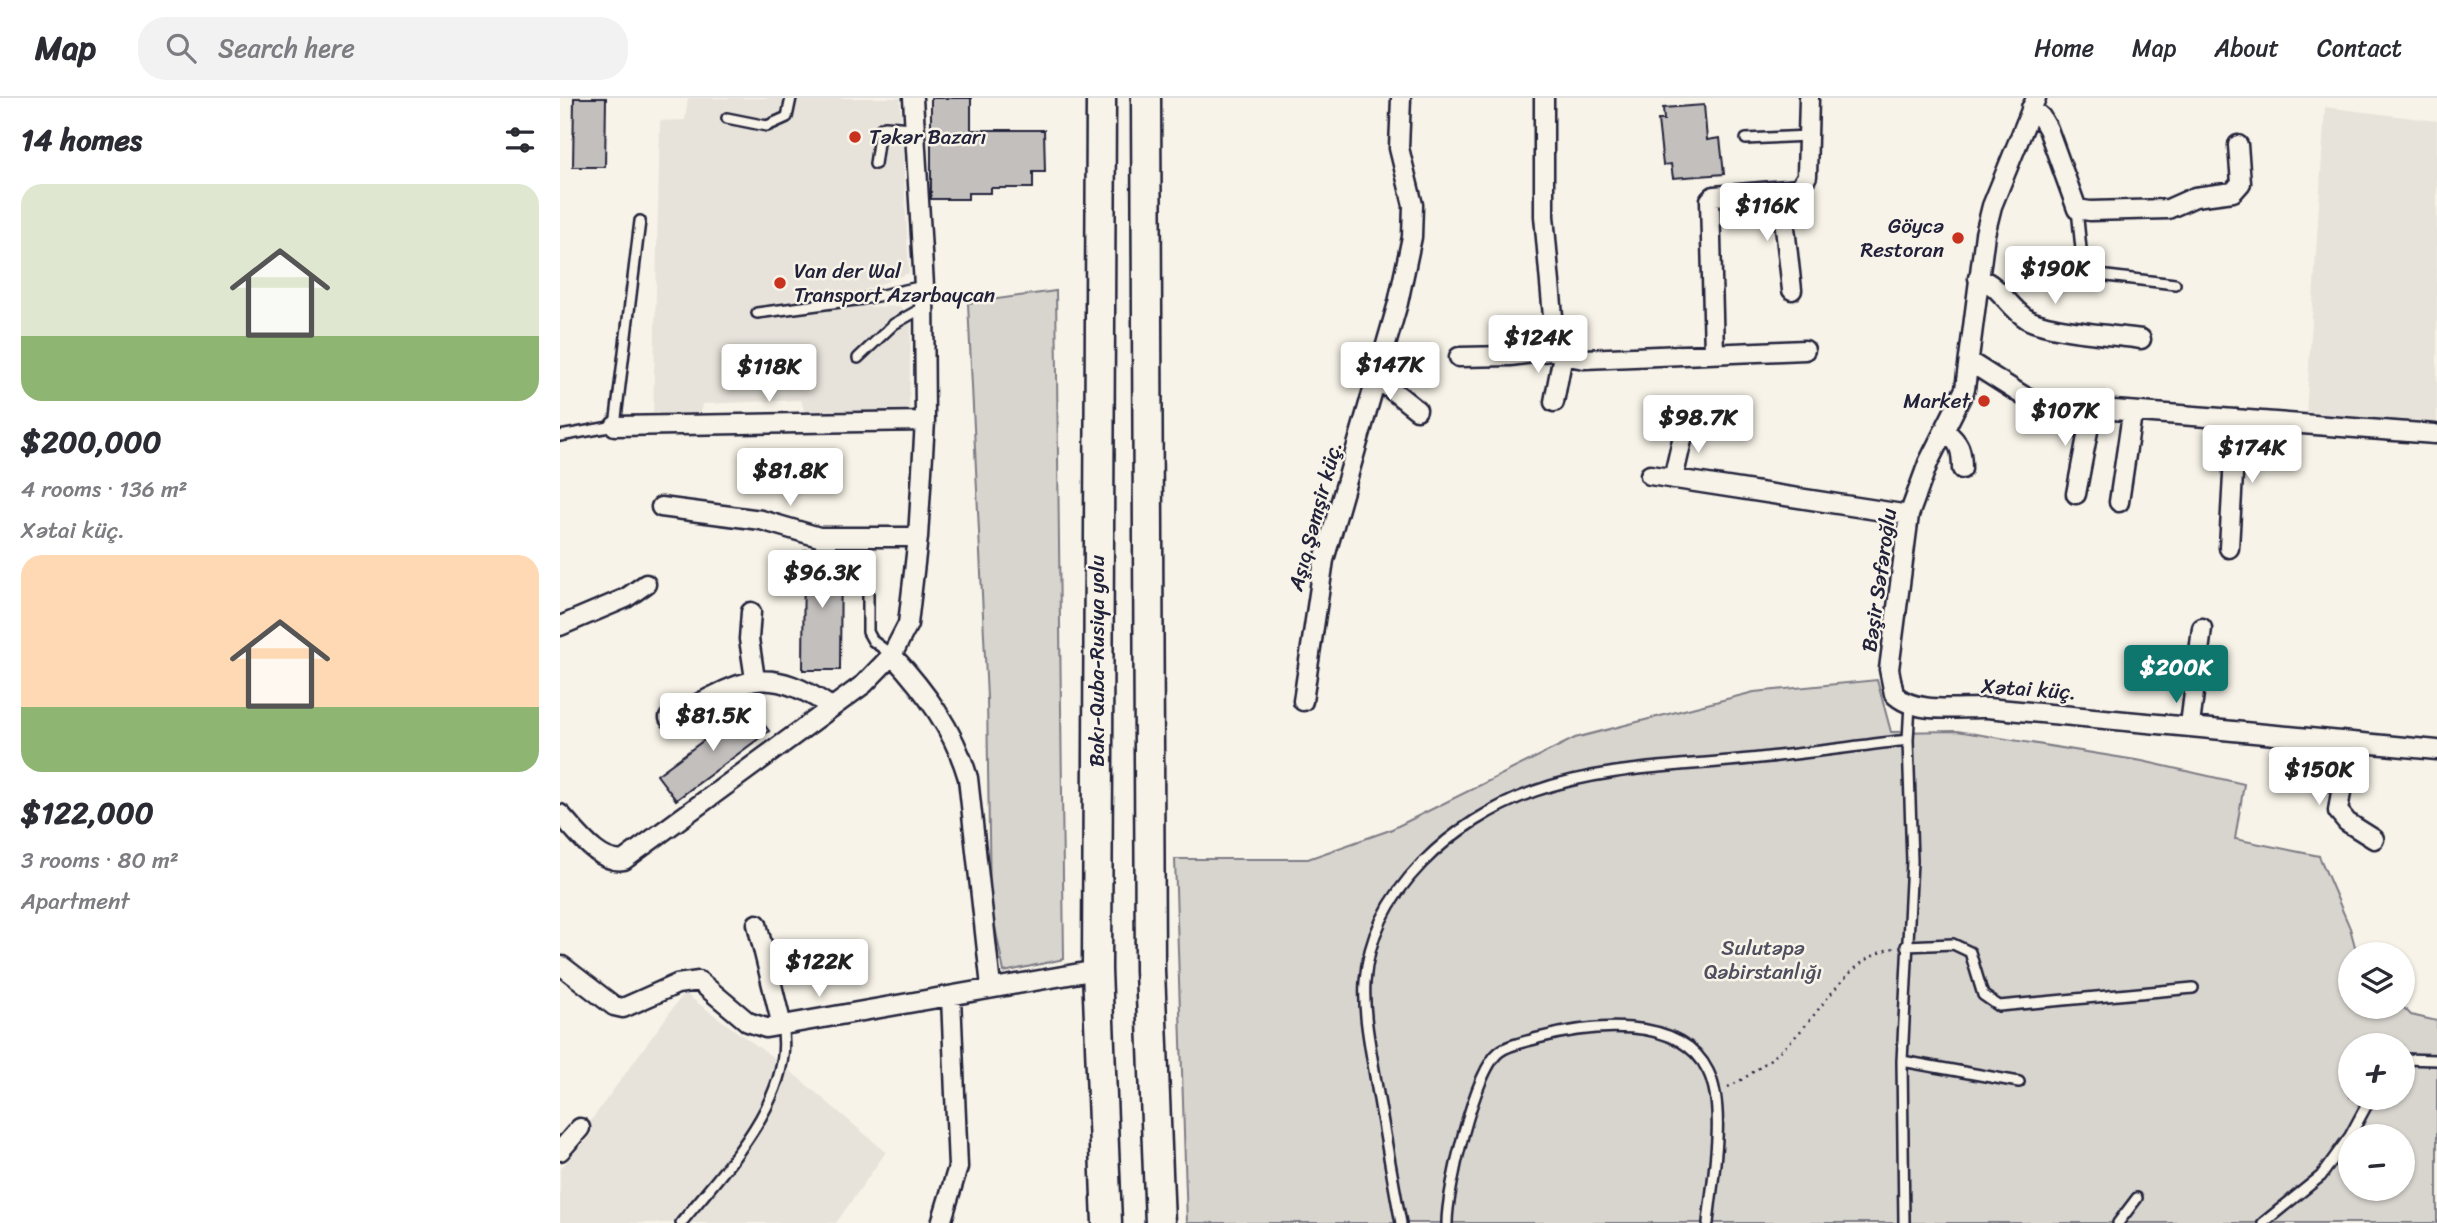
<!DOCTYPE html>
<meta charset="utf-8">
<style>
:root{--surface:#fff;--page:#f2f2f3;--text:#2b2b33;--muted:#7c7c81;--line:#e1e1e2;--accent:#0f766e}
body{margin:0;font-family:Sriracha,sans-serif;background:var(--page);color:var(--text);height:100vh;display:flex;flex-direction:column;font-size:26px;white-space:nowrap}
*{box-sizing:border-box;margin:0}
p{font-size:23px;color:var(--muted)}
.icon{flex:none;width:38px;height:38px;fill:none;stroke:currentColor;stroke-width:2;stroke-linecap:round;stroke-linejoin:round}
.map{position:relative;flex:1;overflow:hidden}
.side{display:flex;flex-direction:column;background:var(--surface);width:560px}
.side>*{flex:none}
.tools{position:absolute;left:1778px;top:844px;display:grid;gap:14px}
.tools a{display:grid;place-items:center;width:77px;height:77px;border-radius:50%;background:var(--surface);box-shadow:0 2px 5px #0004;font-size:35px}
.price{position:absolute;translate:-50% -60px;padding:0 16px;border-radius:7px;background:#fff;color:#222;font-size:23px;line-height:46px;filter:drop-shadow(0 2px 4px #0008)}
.price::after{content:'';position:absolute;left:50%;top:42px;width:21px;height:16px;margin-left:-10px;background:inherit;clip-path:polygon(0 0,100% 0,50% 100%)}
.price.active{background:var(--accent);color:#fff}
ul{padding:0;list-style:none}
li{display:grid;align-content:center;gap:14px;height:371px;padding:0 21px}
li span{display:grid;place-items:center;height:217px;border-radius:21px;color:#555}
li>.icon{margin-inline-start:auto}
span .icon{width:126px;height:126px;fill:#fffc;stroke-width:1}
li b{font-size:30px}
h2{display:flex;justify-content:space-between;align-items:center;height:84px;padding:0 21px;font-size:30px}
header{display:flex;align-items:center;gap:42px;box-sizing:border-box;height:98px;padding:0 35px;background:var(--surface);border-bottom:2px solid var(--line)}
header strong{font-size:33px}
nav{display:flex;gap:38px;margin-inline-start:auto;font-size:24px}
.search{width:490px;height:63px;background:var(--page);display:flex;align-items:center;gap:18px;box-sizing:border-box;padding:0 24px;border-radius:28px;color:var(--muted);font-size:26px}
main{display:flex;flex:1;min-height:0}
.map>svg:first-child{display:block}
.built{fill:#e7e3db}
.green{fill:#d8d5cf;stroke:#7d7c85;stroke-width:2;fill-rule:evenodd}
.building{fill:#c2bfbd;stroke:#22223b;stroke-width:2}
.lines{fill:none;stroke-linecap:round;stroke-linejoin:round}
.service-casing{stroke:#22223b;stroke-width:14}
.minor-casing{stroke:#22223b;stroke-width:23}
.trunk-casing{stroke:#22223b;stroke-width:33}
.path{stroke:#22223b;stroke-width:2.5;stroke-dasharray:2 5;stroke-linecap:butt}
.service{stroke:#f7f3e8;stroke-width:9}
.minor{stroke:#f7f3e8;stroke-width:18}
.trunk{stroke:#f7f3e8;stroke-width:28}
.poi-dot{fill:#c8321e;stroke:#f7f3e8;stroke-width:2.5}
.labels{text-anchor:middle;dominant-baseline:central;stroke-width:5;stroke-linejoin:round;paint-order:stroke}
.poi-label{font-size:21px;fill:#22223b;stroke:#f7f3e8;text-anchor:start}
.street-label{font-size:21px;fill:#22223b;stroke:#f7f3e8}
.park-label{font-size:21px;fill:#504f60;stroke:#f7f3e8}
</style>
<header>
<strong>Map</strong>
<div class="search"><svg class="icon" aria-label="search" viewBox="0 0 24 24"><circle cx="10" cy="10" r="6"/><path d="M15 15l6 6"/></svg>Search here</div>
<nav><a>Home</a><a>Map</a><a>About</a><a>Contact</a></nav>
</header>
<main>
<section class="side">
<h2>14 homes<svg class="icon" aria-label="filters" viewBox="0 0 24 24"><path d="M4 7h16M4 17h16"/><circle cx="9" cy="7" r="2"/><circle cx="15" cy="17" r="2"/></svg></h2>
<ul>
<li><span style="background:linear-gradient(#dfe7d0 70%,#8fb573 0)"><svg class="icon" aria-label="home" viewBox="0 0 24 24"><path d="M3 11l9-7 9 7M6 9v11h12V9"/></svg></span><div><b>$200,000</b><p>4 rooms · 136 m²</p><p>Xətai küç.</p></div></li>
<li><span style="background:linear-gradient(#ffd9b3 70%,#8fb573 0)"><svg class="icon" aria-label="home" viewBox="0 0 24 24"><path d="M3 11l9-7 9 7M6 9v11h12V9"/></svg></span><div><b>$122,000</b><p>3 rooms · 80 m²</p><p>Apartment</p></div></li>
</ul>
</section>
<div class="map">
<svg width="1877" height="1125" viewBox="0 0 1877 1125">
<rect width="100%" height="100%" fill="#f7f3e8"/>
<filter id="ink" filterUnits="userSpaceOnUse"><feTurbulence type="fractalNoise" baseFrequency=".0143" numOctaves="2"/><feDisplacementMap in="SourceGraphic" scale="14" xChannelSelector="R" yChannelSelector="G"/><feConvolveMatrix kernelMatrix="1 2 1 2 8 2 1 2 1" color-interpolation-filters="sRGB"/></filter>
<g filter="url(#ink)">
<path class="built" d="M128,0H340L349,175L304,192L303,201L305,209L340,208L351,224L349,316L246,319L241,302L142,306L140,319H93L100,23L125,22Z
M1765,9L1877,23V330L1746,317Z
M124,895L222,966L326,1054L276,1125H0V1071L32,1035L27,1028Z"/>
<path class="green" d="M496,193L504,861L444,874L430,803L427,600L408,205Z
M1317,582L1331,634L1397,633L1582,663L1684,686L1675,741L1759,758L1790,830L1797,856H1790V908H1842L1851,917L1877,923V1125H627L615,761H748L830,732L1015,640L1194,594ZM1790,947H1843V999H1790ZM1790,1038H1843V1090H1790Z"/>
<path class="building" d="M14,0H46L45,69H13Z
M371,0H411V32H484L485,74H473V90H431V95H408V101H371Z
M1144,7L1147,42L1160,40L1164,76L1113,80L1111,66L1103,67L1098,22H1104L1103,10Z
M244,452H281L280,572H243Z
M190,608L209,633L116,702L97,677Z"/>
<g class="lines">
<g class="service-casing">
<path id="service" d="M167,20L207,28L227,19L231,0
M1186,41L1248,38
M315,66L320,31L325,28L354,30
M1517,111L1523,171L1530,176L1615,186
M197,215L303,201L364,188
M298,260L334,226L364,209
M0,338L55,328L80,123
M308,470V534L313,543L332,557
M1346,848L1393,846L1410,854L1423,897L1439,908L1633,890
M1843,961L1877,962
M1342,963L1459,984
M1790,1038L1811,999
M121,1125C162,1074 236,999 222,928
M841,1125C832,1078 824,1031 816,984C811,952 803,917 805,884C811,793 894,722 975,693C1037,671 1104,669 1169,663C1228,658 1288,649 1348,642
M887,1125C887,1093 914,974 939,954C949,946 966,944 978,940C1027,927 1120,915 1148,973C1167,1011 1152,1083 1148,1125
M1344,1125L1342,963L1352,763L1348,642L1350,606
M1558,1125L1577,1100
M1703,1125L1761,1078L1790,1038"/>
</g>
<g class="minor-casing">
<path id="minor" d="M984,0V118L995,241L1003,257L1024,261L1245,252
M1476,0L1432,108L1425,136L1405,291L1368,365L1349,417L1329,571L1334,596C1355,617 1399,609 1427,610L1877,652
M1471,10L1481,19L1488,31L1517,111L1530,113L1608,111L1635,99L1673,94L1681,85L1678,47
M1221,94L1232,192
M1418,180C1440,187 1448,209 1467,221C1488,233 1554,237 1581,241
M1154,255L1150,102L1154,98L1239,91L1247,78L1249,0
M899,259L950,258L998,252
M1410,264L1462,297L1486,307L1875,336
M816,283L828,289L857,312
M994,304L1003,257
M55,328L365,323
M1385,333C1400,345 1402,352 1402,371
M1090,377L1349,417
M1113,381L1126,325
M1516,396L1532,312
M1559,404L1572,316
M101,409L201,422L259,439H358
M1669,450L1676,321
M191,514L189,541L195,581
M0,528L66,500L86,486
M332,557C366,594 394,632 408,680L431,889
M743,603L764,462L838,205L852,139L853,107L839,50L841,0
M109,620C178,588 200,560 271,609
M1630,627L1642,530
M1789,644L1778,713L1787,724L1814,741
M0,716C16,732 39,767 64,762L304,586L332,557L348,526L358,439L365,323L364,188L353,0
M197,826L222,928
M2,868L54,908L63,910L117,886L139,883L188,924L206,930L537,872
M0,1053L20,1030
M381,1125L398,1069L391,899"/>
</g>
<g class="trunk-casing">
<path id="trunk" d="M541,0L537,872L547,1125
M586,0L590,872L600,1125"/>
</g>
<path class="path" d="M1168,989C1191,978 1214,959 1233,941C1264,910 1289,859 1334,850"/>
<use href="#service" class="service"/>
<use href="#minor" class="minor"/>
<use href="#trunk" class="trunk"/>
</g>
</g>
<g class="poi-dot">
<circle cx="295" cy="39" r="7"/>
<circle cx="1398" cy="140" r="7"/>
<circle cx="220" cy="185" r="7"/>
<circle cx="1424" cy="303" r="7"/>
</g>
<g class="labels">
<g class="poi-label">
<text x="309" y="39">Təkər Bazarı</text>
<text x="1384" y="128" text-anchor="end">Göycə<tspan x="1384" dy="24">Restoran</tspan></text>
<text x="234" y="173">Van der Wal<tspan x="234" dy="24">Transport Azərbaycan</tspan></text>
<text x="1410" y="303" text-anchor="end">Market</text>
</g>
<g class="street-label">
<text transform="translate(755 418) rotate(-75)">Aşıq Şəmşir küç.</text>
<text transform="translate(1319 482) rotate(-82)">Bəşir Səfəroğlu</text>
<text transform="translate(537 563) rotate(-90)">Bakı-Quba-Rusiya yolu</text>
<text transform="translate(1469 591) rotate(4)">Xətai küç.</text>
</g>
<g class="park-label">
<text x="1203" y="850">Sulutəpə<tspan x="1203" dy="24">Qəbirstanlığı</tspan></text>
</g>
</g>
</svg>
<div class="tools">
<a><svg class="icon" aria-label="layers" viewBox="0 0 24 24"><path d="M12 4l9 5-9 5-9-5zM3 14l9 5 9-5"/></svg></a>
<a>+</a>
<a>−</a>
</div>
<b class="price" style="left:1207px;top:145px">$116K</b>
<b class="price" style="left:1495px;top:208px">$190K</b>
<b class="price" style="left:978px;top:277px">$124K</b>
<b class="price" style="left:830px;top:304px">$147K</b>
<b class="price" style="left:209px;top:306px">$118K</b>
<b class="price" style="left:1505px;top:350px">$107K</b>
<b class="price" style="left:1138px;top:357px">$98.7K</b>
<b class="price" style="left:1692px;top:387px">$174K</b>
<b class="price" style="left:230px;top:410px">$81.8K</b>
<b class="price" style="left:262px;top:512px">$96.3K</b>
<b class="price active" style="left:1616px;top:607px">$200K</b>
<b class="price" style="left:153px;top:655px">$81.5K</b>
<b class="price" style="left:1759px;top:709px">$150K</b>
<b class="price" style="left:259px;top:901px">$122K</b>
</div>
</main>
